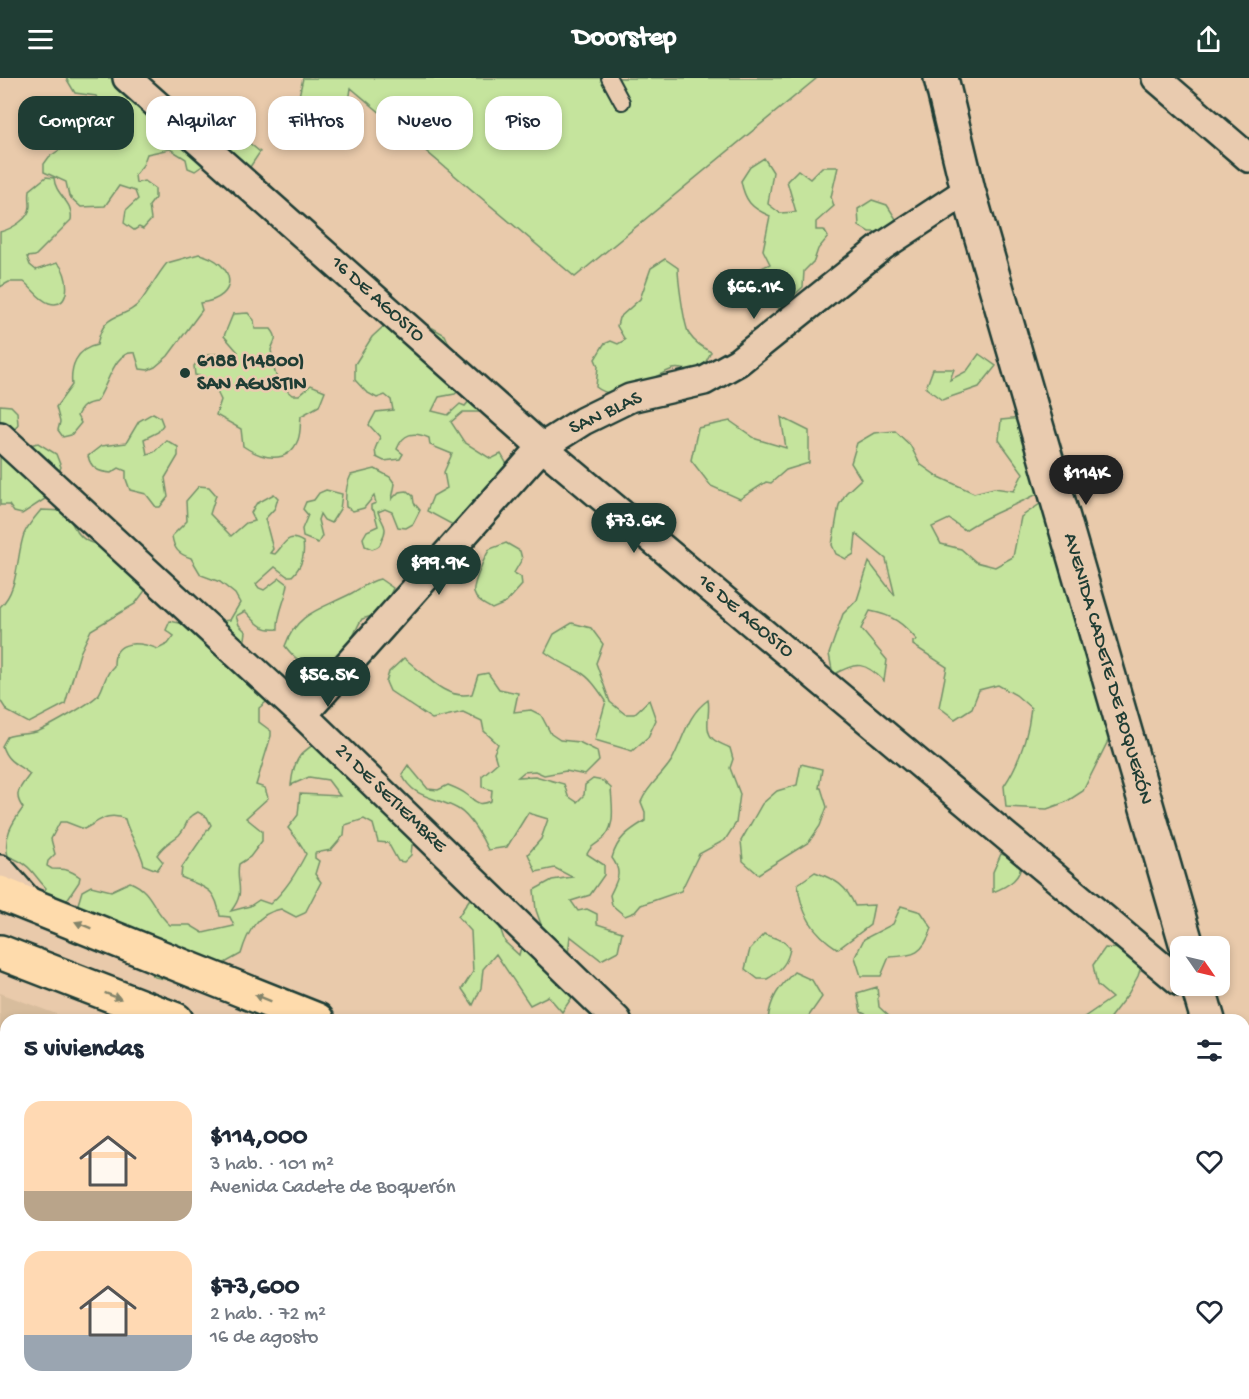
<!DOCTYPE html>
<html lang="es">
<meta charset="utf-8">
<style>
:root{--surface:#fff;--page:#f6f6f7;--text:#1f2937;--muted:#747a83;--accent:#1f3d34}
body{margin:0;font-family:"Gochi Hand",sans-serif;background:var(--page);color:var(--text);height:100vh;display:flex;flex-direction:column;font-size:22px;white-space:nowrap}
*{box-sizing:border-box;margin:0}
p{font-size:20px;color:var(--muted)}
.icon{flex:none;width:33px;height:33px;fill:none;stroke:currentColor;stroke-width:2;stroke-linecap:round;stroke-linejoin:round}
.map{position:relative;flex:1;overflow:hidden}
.drawer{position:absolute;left:0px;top:936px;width:1250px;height:386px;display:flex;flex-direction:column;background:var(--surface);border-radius:18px 18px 0 0;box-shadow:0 3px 9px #0003}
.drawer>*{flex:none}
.guide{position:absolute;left:18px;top:18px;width:600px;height:54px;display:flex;gap:12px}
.needle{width:39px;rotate:124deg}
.tools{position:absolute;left:1170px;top:858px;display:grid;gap:12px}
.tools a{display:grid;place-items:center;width:60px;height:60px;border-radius:12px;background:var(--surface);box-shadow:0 3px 9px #0003;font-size:30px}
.price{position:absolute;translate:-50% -51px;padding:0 14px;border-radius:21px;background:var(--accent);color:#fff;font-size:20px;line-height:39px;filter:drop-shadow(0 2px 3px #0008)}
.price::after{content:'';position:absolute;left:50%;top:36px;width:18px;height:14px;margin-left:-9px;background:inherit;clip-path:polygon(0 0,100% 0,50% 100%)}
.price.on{background:#222;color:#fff}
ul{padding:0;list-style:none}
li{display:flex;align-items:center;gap:18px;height:150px;padding:0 24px}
li span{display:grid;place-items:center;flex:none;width:168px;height:120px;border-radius:18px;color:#555}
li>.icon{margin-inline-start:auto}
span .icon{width:72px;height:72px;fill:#fffc;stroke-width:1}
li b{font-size:26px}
h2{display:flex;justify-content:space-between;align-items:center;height:72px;padding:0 24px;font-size:26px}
.pill{padding:0 21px;border-radius:18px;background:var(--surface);box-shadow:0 3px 9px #0003;font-size:21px;line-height:54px}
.pill.on{background:var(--accent);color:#fff}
header{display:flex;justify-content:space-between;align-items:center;height:78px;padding:0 24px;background:var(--accent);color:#fff;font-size:27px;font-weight:700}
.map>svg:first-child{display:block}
.built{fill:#d8bd9d}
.green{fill:#c5e49d;stroke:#729068;stroke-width:1.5}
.water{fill:#79c9d3;stroke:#559193;stroke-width:1.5}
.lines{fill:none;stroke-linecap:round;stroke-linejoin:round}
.service-casing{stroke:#1f3d34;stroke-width:18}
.minor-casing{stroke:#1f3d34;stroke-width:32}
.secondary-casing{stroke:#1f3d34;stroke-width:38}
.trunk-casing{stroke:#1f3d34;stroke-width:38}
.service{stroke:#e9cbaf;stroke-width:14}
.minor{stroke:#e9cbaf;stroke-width:27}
.secondary{stroke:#e9cbaf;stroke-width:33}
.trunk{stroke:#fedbac;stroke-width:33}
.oneway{fill:#83846a}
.poi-dot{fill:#1f3d34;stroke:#e9cbaf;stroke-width:2}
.labels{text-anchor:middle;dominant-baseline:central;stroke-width:5;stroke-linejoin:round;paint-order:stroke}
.street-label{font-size:20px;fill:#1f3d34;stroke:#e9cbaf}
.poi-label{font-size:20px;font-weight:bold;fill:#1f3d34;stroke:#e9cbaf;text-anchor:start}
</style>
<header><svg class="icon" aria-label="menu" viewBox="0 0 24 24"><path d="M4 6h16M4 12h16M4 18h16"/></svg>Doorstep<svg class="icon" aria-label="share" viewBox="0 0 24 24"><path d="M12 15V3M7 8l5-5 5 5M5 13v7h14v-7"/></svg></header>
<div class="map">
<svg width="1249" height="1321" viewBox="0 0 1249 1321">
<rect width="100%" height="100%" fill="#e9caab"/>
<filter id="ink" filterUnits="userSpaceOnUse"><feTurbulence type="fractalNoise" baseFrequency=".0167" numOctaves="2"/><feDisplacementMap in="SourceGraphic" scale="12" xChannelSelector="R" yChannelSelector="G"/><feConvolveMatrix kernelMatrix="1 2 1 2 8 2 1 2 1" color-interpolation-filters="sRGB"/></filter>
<g filter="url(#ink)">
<path class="built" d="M0,915L72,942H6V1220L0,1212Z
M81,1316H634L632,1321H86Z"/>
<path class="green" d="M66,0H122L208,84L195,93L188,90L186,81L170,71L147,76L143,87L135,97L136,105L144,103L155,111V120L149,128L151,142L143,151L139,149L134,152L124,145L126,132L138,121L135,113L119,108L105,128L81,129L69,118L66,104L44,94V86L49,79L71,64L80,45L99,25L96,18L75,15Z
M303,0H817L575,199L351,10L349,24L337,34L322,40L308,32L299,18Z
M233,43L249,45L248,64L260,74L250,89L234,94L217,69L220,53Z
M764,80L773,94L768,126L780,135L796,134L787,103L798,92L810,101L822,89H838L831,119L834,128L816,144V152H824L828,159L818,171L814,183L804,193L803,209L779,231L771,217L756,222L741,217V200L770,186L763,172L770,138C751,130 745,123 741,103L750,89Z
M46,99L54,100C55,118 74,123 71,142L35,178L27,179L30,187L36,192L57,185C70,194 72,233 49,225C39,222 32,210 24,204H9L0,209V154C11,151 30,141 30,128C30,122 29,119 30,112Z
M872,122L887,127L896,141L885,154H869L859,148L858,131Z
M199,176C235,184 242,220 200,225L202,232L168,278L155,289L148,292L140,291L135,275C114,271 107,311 96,324C86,325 81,329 77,338L81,345L71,357L63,359L58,352L60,344L56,329L72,307C70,289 76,271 97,267C104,230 124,244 141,223C150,211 157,197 167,185Z
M665,181L678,190C678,202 684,247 689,256C695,265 702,269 711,274L703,289L697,294C689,293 680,289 673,291C650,298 619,328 596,309L598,288L595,281L604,266L611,263L618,266L625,262L617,248L619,240L640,221L651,190Z
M248,235L254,242L255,251H271C279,261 274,262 271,272C271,273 273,280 273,281C274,298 278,306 292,317H299L311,307L325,313L319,328L301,338C300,346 301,354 298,362C288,387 262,381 243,368L241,351L216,337L221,322C215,309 210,299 195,297L194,288C206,273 213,275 231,278L238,274L224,258L233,236Z
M417,241L445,257L467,305L455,316L439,319L432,333L448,337L460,326L465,328L475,316L490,322L480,334H463L451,344L464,364L491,381L501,376L509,390L455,448L427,433L433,418L447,410L444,394L452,376L430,367L429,360C414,353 403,355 397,371L403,376L400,381L384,383L376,379L375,371L380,359L369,347L376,334L393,332L391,322L385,317L377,320L366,314L355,302V286L372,259L384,248L399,242Z
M979,276L996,288L979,309L942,322L926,310L933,291H954L950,302L967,293Z
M0,327L11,328L17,334L18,346L13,355L26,372L30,367L38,365L56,376L61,389L48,419L22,436L14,434L9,427H0Z
M153,335L160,339L163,347L158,354L144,361L147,376L154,374L166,362L178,369V378L165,400L168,419L160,429H156L146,416L130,412L126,401V393L119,390L111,395C99,394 91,391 88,378L101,368L126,365L139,343Z
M781,339L809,353V385L786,392L771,405L766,404L740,421L711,408L691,382L698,350L730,343L756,361L786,370Z
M1022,340L1042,396L1037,416C1013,429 988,436 965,452L949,441L932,449L941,466L961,471L976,484L995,489L1013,479L1021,439L1040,426L1059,428L1127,625L1083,713L1066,724L1047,731L1006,729L1004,708C1020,684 1028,659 1031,630L1016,617L998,607L979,612L972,630L955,641L939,629L947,589L913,567V563L917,562C903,545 892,537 870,533L861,551L887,582L884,603C865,584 857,583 833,597L829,576L843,536L857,522L869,484L895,518L886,481L856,456L854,476L846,481L836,476L832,467L839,427L846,415L861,401L851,385L857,365L874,355L895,353L910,367L920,386L937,398L974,415L994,410L1014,413L1023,395L999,362L1001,342Z
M375,391L390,399L395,406L392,421L399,414L407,413L413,418L414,425L420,432L413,446L406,450L398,449L392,434L385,431L378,434C382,446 389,448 382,461C380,467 380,469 372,471L365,468L363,460L367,453L378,448L374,433L371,431V427L376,425L374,418L364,430L353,433L346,429C345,418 346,407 351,397Z
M199,408L209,409L216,417L210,436L231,458L246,445L255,443L251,435L256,426L274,416L278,420L275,430L265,441L273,471L270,475L275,476C285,466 287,454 303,464C305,478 302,488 292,498H287L275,489L256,506L259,510L264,512L280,500L288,506C286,522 277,535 278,551C261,553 256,544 245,533L236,538L239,547L246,554L243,574L270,615L266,624L259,630V644L271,653V658L256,707L265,710L268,720L246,740L262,753V763L250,779L239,786C235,806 247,813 231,833L250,828L259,822L270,826C286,812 296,795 306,776C302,767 294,757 288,750L298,737L300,716L340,718L328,702L309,699L291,707C294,679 300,675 323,660L368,711L370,721L419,766L412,767L411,777L404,784L398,783L388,765L378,764L373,746L364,741L345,747L344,757L331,772L315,775V780L319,783L315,796L321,804L305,835L296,839L281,831C257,835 247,855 241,876L223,886L204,882L194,899L174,903L155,899L139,886L85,867L74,860L76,833L82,813L91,808L111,813L130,804C153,813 152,832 170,847H190L203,855L234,848L230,839L220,838C215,809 207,811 181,799L182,789L211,747L207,739L198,734C184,741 188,748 179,757C171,764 164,766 157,777L163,784L157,792L144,787C140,769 129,758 125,741C107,733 99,744 84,751L66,744H60L51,761L55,776L48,783L47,788L52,791C64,791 69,791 80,799L79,804L59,834L36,828L46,810C30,793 33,788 8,778C3,759 12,745 23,730C12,715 21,709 30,696C17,686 7,684 2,668L7,659C17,655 29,657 39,653C50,648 92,625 99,616C105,607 104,597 114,588C113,560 140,564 158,571L168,566L174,558L166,552L170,543L189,547L230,542L240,525L235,516L220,504L201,497L191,480C178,476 174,471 172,458L187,443L186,423Z
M326,412L342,416L340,431L331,445L324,442L320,436L318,442L322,458L318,465L303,459L302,451L308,437L303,431L306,424L314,422L319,415Z
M41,432L66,433C80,465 88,468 122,468L150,506L135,526L91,552L80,575L65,626L29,645L7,633L0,622V529C19,512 16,479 24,456C28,447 35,439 41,432Z
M506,465L520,473L522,481L514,495L521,499L522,507L506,525L492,531C486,527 476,523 474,515C472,507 485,478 490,471Z
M380,501L393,510C385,529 382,536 362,541C355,551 353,562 347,571C327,601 303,592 285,568C297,534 322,531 352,515C363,509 368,504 380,501Z
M572,545L591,550L603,566L596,585L610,624L625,636H634L649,622L656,642L648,659L632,673L595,662L606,623C599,613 591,600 580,594C567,587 557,583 545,574L554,556Z
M404,580C424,595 445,623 472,616L478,597L488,595L499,611L518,615L514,634L531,632L541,637L551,656L560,662L579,664L597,673L599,683L585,697L566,693L544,697L535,693L524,694L518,699L535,698L564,706L568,718L577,724L584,717L585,707L593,701L603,703L611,710C612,729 617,751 600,763C593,768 591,768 587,776L604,787V797L590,817L571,823L578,833L587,831L597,836V846L622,854L618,873L601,882L570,858L568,877L573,918L562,934L548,918L530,927L496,876L483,891L481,910L473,927L462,911L473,894L471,853L458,839L469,822L489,818L505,864L519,877L524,857L543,852L536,832L534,812L552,802L572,799L555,790L536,794L528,776L541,761L548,741L528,735L507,769L488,772C482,759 470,738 458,731C438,719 412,721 402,696L408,687L428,711L438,712L448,707C453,709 461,712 466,716C476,723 477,729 491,723L492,712L482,709V698L497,685L494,675L498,666L484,653L482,643L463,634L432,641L390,613L386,604L389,594Z
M708,622C711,633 703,652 713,661C717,665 725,667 730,670L733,681L730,690L740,716L736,745L725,762L699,776L681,813L641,827L635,834L625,838L612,827L610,817C617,802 623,795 612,780C617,761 628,753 645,743V734L641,724C648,707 662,698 672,682C684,660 687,637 708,622Z
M801,686L822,691L819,710H821L827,729L820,748L809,764L758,796L743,783L741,763L762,726L777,713L797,707Z
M1001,776L1021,782C1023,800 1008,808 993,814V794Z
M815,794C836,802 846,807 855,828L874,827L870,847L838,871C814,856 800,834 798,806Z
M901,828L921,834L932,850C923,876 915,878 889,879L881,898H861L855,879L864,861L893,846Z
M764,856L783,863L790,870C788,885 780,894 767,901H758L745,891L750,871Z
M1105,870L1126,871L1144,880L1138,898L1128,916L1108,942H1080L1112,920L1097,907L1093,887Z
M794,894L812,902L822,919L806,942H768C770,921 779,909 794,894Z
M877,909L879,929L893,942H877L861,934L857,915Z
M1249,1116V1152L1244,1147V1117Z
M1249,1182V1221L1244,1220V1193Z
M0,1225L6,1230V1316H72L75,1321H0Z"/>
<path class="water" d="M6,1037V1060L0,1080V1057Z"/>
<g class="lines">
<g class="service-casing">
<path id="service" d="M609,0L622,24"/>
</g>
<g class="minor-casing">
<path id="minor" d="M127,0L542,369L1180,904
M1156,0L1249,80
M0,358L303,637L617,942
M303,637L542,369L583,343L630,320L704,303L738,284L883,168L968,112
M0,791L30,825
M654,1321L656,1316"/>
</g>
<g class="secondary-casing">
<path id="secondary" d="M941,0L968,112L1187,868
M1198,908L1208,942
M1244,980L1249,985
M1244,1081L1249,1099"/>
</g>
<g class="trunk-casing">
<path id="trunk" d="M0,815L317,942
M0,874L176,942
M1244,1301L1249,1303
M1150,1316L1165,1321
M1189,1316L1203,1321"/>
</g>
<use href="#service" class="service"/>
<use href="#minor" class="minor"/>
<use href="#secondary" class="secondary"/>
<use href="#trunk" class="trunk"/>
</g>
<defs><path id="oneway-solid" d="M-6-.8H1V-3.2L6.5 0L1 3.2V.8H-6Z" transform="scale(1.5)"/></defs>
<g class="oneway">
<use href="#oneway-solid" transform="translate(83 847) rotate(-158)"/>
<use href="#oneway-solid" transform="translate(113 918) rotate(21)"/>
<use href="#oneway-solid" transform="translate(263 920) rotate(-158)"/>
</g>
</g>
<circle class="poi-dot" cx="185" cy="295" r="6"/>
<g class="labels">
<g class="street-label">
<text transform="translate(377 222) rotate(42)">16 DE AGOSTO</text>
<text transform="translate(606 336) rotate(-25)">SAN BLAS</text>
<text transform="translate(745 539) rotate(40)">16 DE AGOSTO</text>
<text transform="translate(1107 591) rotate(74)">AVENIDA CADETE DE BOQUERÓN</text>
<text transform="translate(390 721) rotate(44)">21 DE SETIEMBRE</text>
</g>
<g class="poi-label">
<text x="197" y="284">6188 (14800)<tspan x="197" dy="23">SAN AGUSTIN</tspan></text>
</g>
</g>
</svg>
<div class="tools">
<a><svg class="needle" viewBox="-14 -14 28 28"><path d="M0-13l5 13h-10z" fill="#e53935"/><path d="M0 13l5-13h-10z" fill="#747a83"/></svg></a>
</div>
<b class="price" style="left:754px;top:242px">$66.1K</b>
<b class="price on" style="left:1086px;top:428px">$114K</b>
<b class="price" style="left:634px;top:476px">$73.6K</b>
<b class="price" style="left:439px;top:518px">$99.9K</b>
<b class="price" style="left:328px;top:630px">$56.5K</b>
<div class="guide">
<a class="pill on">Comprar</a>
<a class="pill">Alquilar</a>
<a class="pill">Filtros</a>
<a class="pill">Nuevo</a>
<a class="pill">Piso</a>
</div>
<section class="drawer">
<h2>5 viviendas<svg class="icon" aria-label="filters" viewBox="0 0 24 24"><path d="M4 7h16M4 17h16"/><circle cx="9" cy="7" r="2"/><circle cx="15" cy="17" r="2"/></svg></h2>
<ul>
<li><span style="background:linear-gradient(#ffd9b3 75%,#b9a48a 0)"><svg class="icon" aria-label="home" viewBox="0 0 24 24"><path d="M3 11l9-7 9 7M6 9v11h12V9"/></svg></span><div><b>$114,000</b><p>3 hab. · 101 m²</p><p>Avenida Cadete de Boquerón</p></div><svg class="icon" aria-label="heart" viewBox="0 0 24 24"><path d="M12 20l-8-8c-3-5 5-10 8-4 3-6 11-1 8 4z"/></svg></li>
<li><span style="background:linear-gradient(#ffd9b3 70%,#9aa5b1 0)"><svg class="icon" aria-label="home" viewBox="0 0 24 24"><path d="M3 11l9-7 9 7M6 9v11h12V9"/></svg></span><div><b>$73,600</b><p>2 hab. · 72 m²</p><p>16 de agosto</p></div><svg class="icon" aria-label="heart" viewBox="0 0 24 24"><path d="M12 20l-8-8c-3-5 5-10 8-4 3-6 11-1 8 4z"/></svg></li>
</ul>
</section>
</div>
